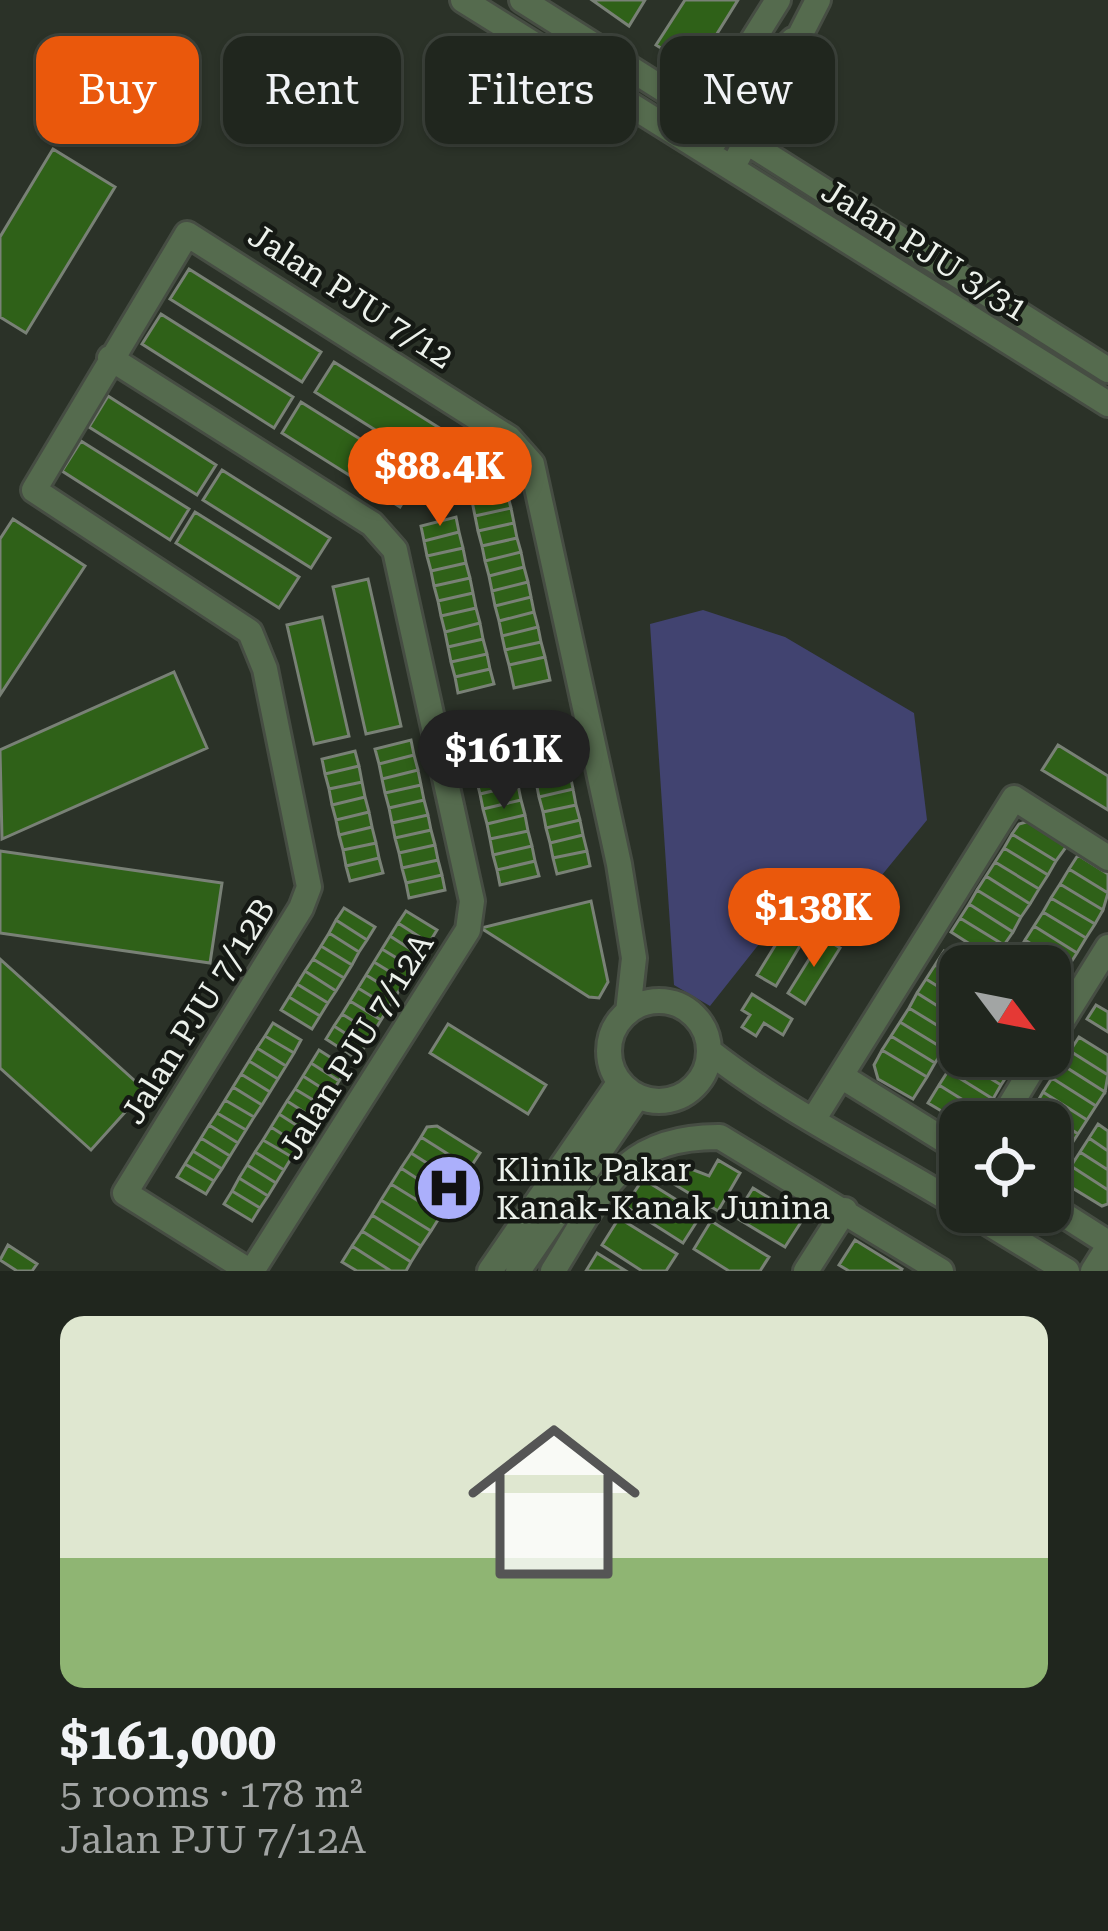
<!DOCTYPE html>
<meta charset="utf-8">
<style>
:root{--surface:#20261e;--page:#282e27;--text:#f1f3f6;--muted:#a2a5a4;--line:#3d433c;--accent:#ea580c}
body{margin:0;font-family:"Roboto Serif",serif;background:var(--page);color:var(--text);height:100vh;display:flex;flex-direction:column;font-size:45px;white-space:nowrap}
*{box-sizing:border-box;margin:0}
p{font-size:39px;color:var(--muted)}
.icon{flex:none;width:66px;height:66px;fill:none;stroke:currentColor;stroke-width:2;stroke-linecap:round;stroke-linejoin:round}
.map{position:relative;height:1271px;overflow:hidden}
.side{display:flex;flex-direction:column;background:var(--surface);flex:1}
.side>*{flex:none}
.top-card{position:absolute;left:36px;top:36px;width:1038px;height:108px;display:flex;gap:24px}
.needle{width:78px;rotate:122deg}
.controls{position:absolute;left:939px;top:945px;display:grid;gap:24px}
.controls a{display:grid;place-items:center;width:132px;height:132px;border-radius:24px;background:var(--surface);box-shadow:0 3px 9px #0004,0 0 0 3px var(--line);font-size:60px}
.price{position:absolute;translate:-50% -102px;padding:0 27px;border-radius:42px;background:var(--accent);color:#fff;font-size:39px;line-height:78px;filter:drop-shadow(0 3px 6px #0008)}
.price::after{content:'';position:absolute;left:50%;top:72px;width:36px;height:27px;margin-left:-18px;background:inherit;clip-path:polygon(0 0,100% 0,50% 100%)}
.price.active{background:#222;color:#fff}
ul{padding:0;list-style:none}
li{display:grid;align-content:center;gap:24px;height:636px;padding:0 60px}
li+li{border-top:3px solid var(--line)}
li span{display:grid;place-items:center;height:372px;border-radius:24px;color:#555}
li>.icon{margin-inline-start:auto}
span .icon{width:216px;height:216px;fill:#fffc;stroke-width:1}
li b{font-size:51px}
.pill{padding:0 42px;border-radius:24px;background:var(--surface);box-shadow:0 3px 9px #0004,0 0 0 3px var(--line);font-size:42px;line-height:108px}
.pill.active{background:var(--accent);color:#fff}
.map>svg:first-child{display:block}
.green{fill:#414370}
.building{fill:#2f6118;stroke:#798176;stroke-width:3}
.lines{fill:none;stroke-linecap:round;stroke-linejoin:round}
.minor-casing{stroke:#464d43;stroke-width:30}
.minor{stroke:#556b4e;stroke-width:24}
.labels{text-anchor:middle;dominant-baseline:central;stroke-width:9;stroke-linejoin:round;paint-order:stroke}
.street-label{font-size:33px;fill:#ecf1eb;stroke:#151914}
.poi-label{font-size:33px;fill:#ecf1eb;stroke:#151914;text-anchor:start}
</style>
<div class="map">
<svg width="1108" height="1271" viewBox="0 0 1108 1271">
<rect width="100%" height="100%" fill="#2b3228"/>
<path class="green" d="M703,610L785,637L914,713L927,820L868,892L793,901L710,1006L674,985L650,624Z"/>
<path class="building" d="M592,0H645L629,26Z
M685,0H738L695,69L656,45Z
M53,149L115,187L26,333L0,317V237Z
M189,269L321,352L302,382L170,299Z
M161,314L293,397L274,428L142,344Z
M334,362L481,454L461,484L315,392Z
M108,396L216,465L197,495L89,427Z
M301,402L419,476L400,507L282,433Z
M81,441L189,509L170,540L62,471Z
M222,470L330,538L311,568L203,500Z
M504,478L507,493L472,501L468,486Z
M507,493L511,508L475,516L472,501Z
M511,508L514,523L478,531L475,516Z
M195,512L299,577L279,608L176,543Z
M456,517L459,532L424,541L421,526Z
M13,519L85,566L0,695V539Z
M514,523L517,538L482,546L478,531Z
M459,532L463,548L427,556L424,541Z
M517,538L521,552L485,561L482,546Z
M463,548L466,563L431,571L427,556Z
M521,552L524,567L489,576L485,561Z
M466,563L470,578L434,586L431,571Z
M524,567L528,582L492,591L489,576Z
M470,578L473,593L438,601L434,586Z
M368,579L401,726L366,734L333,587Z
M528,582L531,597L495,606L492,591Z
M473,593L476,608L441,616L438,601Z
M531,597L534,612L499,621L495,606Z
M476,608L480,623L445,632L441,616Z
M534,612L538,627L502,636L499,621Z
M322,617L349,736L314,744L287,625Z
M480,623L483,639L448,647L445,632Z
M538,627L541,642L505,650L502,636Z
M483,639L487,654L451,662L448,647Z
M541,642L545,657L509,665L505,650Z
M487,654L490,669L455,677L451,662Z
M545,657L550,680L514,688L509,665Z
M490,669L494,684L458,693L455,677Z
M174,672L207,748L2,839L0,750Z
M559,728L563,744L529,751L526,736Z
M508,739L511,754L473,763L469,748Z
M411,740L414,755L379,764L375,749Z
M563,744L566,759L533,767L529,751Z
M1058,745L1108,776V810L1042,770Z
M355,751L359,766L325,774L322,759Z
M511,754L514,769L476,778L473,763Z
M414,755L418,770L382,779L379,764Z
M566,759L570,774L536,782L533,767Z
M359,766L362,782L329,789L325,774Z
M514,769L518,785L480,794L476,778Z
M418,770L421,785L385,793L382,779Z
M570,774L573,789L539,797L536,782Z
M362,782L365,797L332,805L329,789Z
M421,785L424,800L389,808L385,793Z
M518,785L521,800L483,809L480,794Z
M573,789L576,805L543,812L539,797Z
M365,797L369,812L336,820L332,805Z
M424,800L428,815L392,823L389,808Z
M521,800L525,815L487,824L483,809Z
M576,805L580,820L546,828L543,812Z
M369,812L372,827L339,835L336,820Z
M428,815L431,830L395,838L392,823Z
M525,815L528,831L490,839L487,824Z
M580,820L583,835L550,843L546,828Z
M1033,820L1069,843L1056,861L1012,834L1019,824Z
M372,827L376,843L343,850L339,835Z
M431,830L435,845L399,853L395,838Z
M528,831L532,846L493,855L490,839Z
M1012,834L1056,861L1048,875L1004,848Z
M583,835L587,851L553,858L550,843Z
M376,843L379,858L346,866L343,850Z
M435,845L438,860L402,868L399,853Z
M532,846L535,861L497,870L493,855Z
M1004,848L1048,875L1039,889L995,862Z
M0,851L222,883L210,963L0,933Z
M587,851L590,866L557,874L553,858Z
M1078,855L1108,874V893L1069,869Z
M379,858L383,873L350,881L346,866Z
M438,860L442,875L406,883L402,868Z
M535,861L539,876L500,885L497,870Z
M995,862L1039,889L1030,904L986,876Z
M1069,869L1108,893L1103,910L1060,884Z
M442,875L445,890L409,898L406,883Z
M986,876L1030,904L1021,917L977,890Z
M1060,884L1103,910L1095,924L1051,898Z
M977,890L1021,917L1013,932L969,904Z
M1051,898L1095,924L1086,938L1043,912Z
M591,901L608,982L599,998L589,997L481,928Z
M969,904L1013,932L1004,945L960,918Z
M344,908L375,927L367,940L336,920Z
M406,911L437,930L429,943L398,923Z
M1043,912L1086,938L1077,953L1034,926Z
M792,918L810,929L776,986L757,975Z
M960,918L1004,945L995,960L951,932Z
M336,920L367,940L359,952L329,933Z
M398,923L429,943L421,956L390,936Z
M1034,926L1077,953L1068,967L1025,940Z
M329,933L359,952L352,965L321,946Z
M390,936L421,956L413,968L382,949Z
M823,937L840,948L805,1004L788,993Z
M1025,940L1068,967L1060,981L1050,975V966H1035L1016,955Z
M321,946L352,965L344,978L313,959Z
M382,949L413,968L405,981L374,962Z
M944,951L967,966H960V981L935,965Z
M0,959L145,1090L91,1150L0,1068Z
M313,959L344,978L336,991L305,971Z
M374,962L405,981L397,994L366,975Z
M935,965L960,981V1000L926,979Z
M305,971L336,991L328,1003L297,984Z
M366,975L397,994L389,1007L358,988Z
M926,979L960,1000V1020L917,993Z
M297,984L328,1003L320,1016L289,997Z
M358,988L389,1007L381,1020L350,1001Z
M917,993L960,1020L953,1035L909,1008Z
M752,994L792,1019L783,1035L764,1023L756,1036L742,1027L750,1015L742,1010Z
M289,997L320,1016L312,1029L281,1010Z
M350,1001L381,1020L373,1033L342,1014Z
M1096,1005L1108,1012V1032L1087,1019Z
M909,1008L953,1035L944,1049L900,1022Z
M342,1014L373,1033L365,1046L334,1026Z
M900,1022L944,1049L935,1063L891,1036Z
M273,1023L301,1040L294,1053L265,1036Z
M448,1024L546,1085L528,1114L430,1053Z
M334,1026L365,1046L357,1059L326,1039Z
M265,1036L294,1053L286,1066L257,1048Z
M891,1036L935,1063L927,1077L882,1050Z
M1079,1037L1108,1055V1075L1070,1051Z
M257,1048L286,1066L278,1079L249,1061Z
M319,1050L347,1068L339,1081L311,1063Z
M882,1050L927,1077L913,1099L878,1079L874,1065Z
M960,1051V1056H985L1010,1071L1001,1085L956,1057Z
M1070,1051L1108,1075L1105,1092L1061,1064Z
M985,1056H1016L1019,1058L1010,1071Z
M956,1057L1001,1085L993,1099L948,1071Z
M249,1061L278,1079L270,1092L241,1074Z
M311,1063L339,1081L331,1094L303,1076Z
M1061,1064L1105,1092L1096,1106L1052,1078Z
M948,1071L993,1099L984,1113L939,1085Z
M241,1074L270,1092L262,1105L233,1087Z
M303,1076L331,1094L323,1106L295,1089Z
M1052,1078L1096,1106L1087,1120L1043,1092Z
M939,1085L984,1113L979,1122H960L928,1103Z
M233,1087L262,1105L254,1117L225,1100Z
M295,1089L323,1106L315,1119L287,1101Z
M1043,1092L1087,1120L1078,1134L1035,1106Z
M225,1100L254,1117L246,1130L217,1113Z
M287,1101L315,1119L307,1132L279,1114Z
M1035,1106L1078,1134L1069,1148L1050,1135V1122L1026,1120Z
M217,1113L246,1130L238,1143L209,1125Z
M279,1114L307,1132L299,1145L271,1127Z
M1098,1124L1108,1131V1151L1089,1138Z
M209,1125L238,1143L230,1156L201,1138Z
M437,1126L480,1153L470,1168L421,1137L427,1127Z
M271,1127L299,1145L292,1157L263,1140Z
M1050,1135L1069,1148L1061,1162L1050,1155Z
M421,1137L470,1168L460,1184L411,1153Z
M201,1138L230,1156L222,1169L193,1151Z
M1089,1138L1108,1151V1170L1080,1152Z
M263,1140L292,1157L284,1170L255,1152Z
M193,1151L222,1169L214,1181L185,1164Z
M255,1152L284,1170L276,1183L247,1165Z
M1080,1152L1108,1170V1190L1071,1166Z
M411,1153L460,1184L450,1200L401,1168Z
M718,1160L740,1173L718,1211L669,1181L678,1164L709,1176Z
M185,1164L214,1181L206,1194L177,1177Z
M247,1165L276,1183L268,1196L239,1178Z
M1071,1166L1108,1190V1204L1102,1206L1061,1181Z
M401,1168L450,1200L441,1215L391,1184Z
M239,1178L268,1196L260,1208L232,1191Z
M643,1179L701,1215L683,1243L625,1206Z
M391,1184L441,1215L431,1231L381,1200Z
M753,1188L803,1219L785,1247L735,1217Z
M232,1191L260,1208L252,1221L224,1204Z
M381,1200L431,1231L421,1246L372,1215Z
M372,1215L421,1246L411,1262L362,1231Z
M619,1218L677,1254L666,1271H642L602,1245Z
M711,1221L769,1257L760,1271H729L694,1249Z
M362,1231L411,1262L406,1271H391L352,1246Z
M855,1240L902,1269L901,1271H849L839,1265Z
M8,1245L37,1264L32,1271H17L0,1260Z
M352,1246L391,1271H357L342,1262Z
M597,1253L626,1271H586Z"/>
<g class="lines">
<g class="minor-casing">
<path id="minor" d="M463,0L1108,404
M522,0L1108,370
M731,75L778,0
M714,142L755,78L793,40
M738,157L818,0
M110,358L372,524L395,550L472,901L468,930L252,1271
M609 1051a50 50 0 1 1 100 0a50 50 0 1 1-100 0Z
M1050,1040L1108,947
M709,1051C785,1111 877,1155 960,1206
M841,1076L960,1150
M815,1117L1014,798L1108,858
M1000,1122L1040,1056
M1050,1206L1108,1243
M970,1212L1067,1271
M249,1271L125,1193L301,908L309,887L265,669L250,632L34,490L187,234L509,438L532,464L619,864L634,958L628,1012
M490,1271L619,1083
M518,1271L637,1097
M553,1271C601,1195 619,1136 720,1137L941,1271
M806,1271L845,1210
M1093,1271L1108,1247"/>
</g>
<use href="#minor" class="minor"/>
</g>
<defs>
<g id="hospital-disc" transform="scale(3.45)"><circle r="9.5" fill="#abaffb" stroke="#151914"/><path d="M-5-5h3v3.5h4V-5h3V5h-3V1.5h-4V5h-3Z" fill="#111"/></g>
</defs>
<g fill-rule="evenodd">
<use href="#hospital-disc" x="449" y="1188"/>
</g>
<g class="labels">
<g class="street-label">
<text transform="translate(925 250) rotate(32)">Jalan PJU 3/31</text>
<text transform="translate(351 296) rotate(33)">Jalan PJU 7/12</text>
<text transform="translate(198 1011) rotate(-58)">Jalan PJU 7/12B</text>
<text transform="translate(356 1046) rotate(-58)">Jalan PJU 7/12A</text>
</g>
<g class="poi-label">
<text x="496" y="1169">Klinik Pakar<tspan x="496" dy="38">Kanak-Kanak Junina</tspan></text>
</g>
</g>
</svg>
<div class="controls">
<a><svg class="needle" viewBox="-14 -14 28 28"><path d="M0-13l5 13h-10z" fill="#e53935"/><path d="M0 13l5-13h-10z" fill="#a2a5a4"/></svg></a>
<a><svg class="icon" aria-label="locate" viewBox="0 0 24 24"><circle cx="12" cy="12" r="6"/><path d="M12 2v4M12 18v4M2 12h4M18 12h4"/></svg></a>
</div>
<b class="price" style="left:440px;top:529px">$88.4K</b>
<b class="price active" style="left:504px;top:812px">$161K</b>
<b class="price" style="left:814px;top:970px">$138K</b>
<div class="top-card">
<a class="pill active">Buy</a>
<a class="pill">Rent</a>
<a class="pill">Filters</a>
<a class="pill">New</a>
</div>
</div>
<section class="side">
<ul>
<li><span style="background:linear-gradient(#dfe7d0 65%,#8fb573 0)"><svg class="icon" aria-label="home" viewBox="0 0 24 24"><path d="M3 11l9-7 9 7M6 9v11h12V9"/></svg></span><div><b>$161,000</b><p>5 rooms · 178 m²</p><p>Jalan PJU 7/12A</p></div></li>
</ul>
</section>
